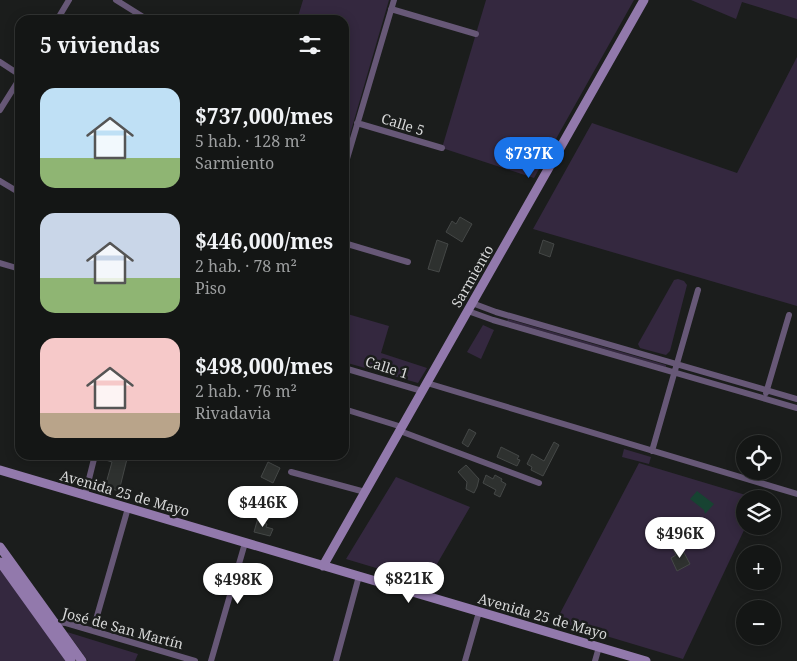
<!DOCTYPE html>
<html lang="es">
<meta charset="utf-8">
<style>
:root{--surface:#141615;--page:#212322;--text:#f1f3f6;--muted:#9d9fa0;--line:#333534;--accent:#1a73e8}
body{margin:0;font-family:"Noto Serif",serif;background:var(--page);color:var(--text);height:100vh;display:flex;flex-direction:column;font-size:19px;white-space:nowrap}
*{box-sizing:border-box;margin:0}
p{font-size:16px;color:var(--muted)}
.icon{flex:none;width:28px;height:28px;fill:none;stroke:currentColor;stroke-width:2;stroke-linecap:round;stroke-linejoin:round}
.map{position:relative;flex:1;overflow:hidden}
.panel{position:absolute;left:15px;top:15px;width:334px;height:445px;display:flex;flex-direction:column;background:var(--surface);border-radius:15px;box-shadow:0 2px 12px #0003,0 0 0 1px var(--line)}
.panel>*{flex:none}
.tools{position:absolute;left:736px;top:435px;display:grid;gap:10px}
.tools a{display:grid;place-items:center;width:45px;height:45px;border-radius:50%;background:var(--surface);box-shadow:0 2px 12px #0003,0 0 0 1px var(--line);font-size:25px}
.price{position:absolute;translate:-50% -42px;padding:0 11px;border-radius:18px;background:#fff;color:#222;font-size:16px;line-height:32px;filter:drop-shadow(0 1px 2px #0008)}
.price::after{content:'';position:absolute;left:50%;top:30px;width:15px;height:11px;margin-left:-8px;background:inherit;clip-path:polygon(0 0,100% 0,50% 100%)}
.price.current{background:var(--accent);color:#fff}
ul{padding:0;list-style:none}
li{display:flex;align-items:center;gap:15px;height:125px;padding:0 25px}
li span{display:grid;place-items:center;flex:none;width:140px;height:100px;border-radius:15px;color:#555}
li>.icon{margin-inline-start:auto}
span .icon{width:60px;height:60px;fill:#fffc;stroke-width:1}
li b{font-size:21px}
h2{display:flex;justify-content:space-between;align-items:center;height:60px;padding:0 25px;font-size:21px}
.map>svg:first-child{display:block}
.green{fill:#34283f}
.water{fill:#174332}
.building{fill:#2e312f;stroke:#454847}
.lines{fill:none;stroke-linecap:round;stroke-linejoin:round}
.street{stroke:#675877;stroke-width:6}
.secondary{stroke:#9279ac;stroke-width:9}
.labels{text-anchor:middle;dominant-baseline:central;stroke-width:5;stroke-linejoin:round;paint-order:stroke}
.street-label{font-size:14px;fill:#d6d7d7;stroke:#1b1d1c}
</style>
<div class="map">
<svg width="797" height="661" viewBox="0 0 797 661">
<rect width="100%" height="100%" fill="#1b1d1c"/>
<path class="green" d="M303,0H389L344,155V20H297Z
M486,0H634L534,178L442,148Z
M691,0H797V19L742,2L736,19Z
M797,57V306L533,229L592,123L737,173Z
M678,279L684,281L687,285L670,351L666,355L640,348L638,344L674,280Z
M344,313L389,326L381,353L427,368L418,383L344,362Z
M508,319L666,365V367L507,321Z
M483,325L494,330L481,359L467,352Z
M624,449L651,457L649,464L622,457Z
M639,463L759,499H745V526H746L683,659L556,621Z
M396,477L470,507L426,583L346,559Z
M0,562L71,661H0Z
M67,632L138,654L135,661H88Z"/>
<path class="water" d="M697,491L714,504L705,514L704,510L690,499Z"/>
<path class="building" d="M460,217L472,224L462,242L446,232L452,221L456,224Z
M437,240L448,244L439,272L428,269Z
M543,240L554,244L550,257L539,253Z
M469,429L476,433L468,447L462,443Z
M554,442L559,445L543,476L531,470L532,467L527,464L532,454L544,461Z
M501,447L519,456L517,459L520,460L517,466L497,457Z
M100,455H128L119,491L105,487L112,462L99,458Z
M268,462L280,468L273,483L261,477Z
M466,465L479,479L477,487L474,493L466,489L467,482L458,472Z
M486,475L493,479L495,475L502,479L501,481L506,484L500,497L494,494L496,490L483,483Z
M258,518L265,520L264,523L267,524L266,527L273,529L270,536L254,532Z
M686,518L689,525L679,530L676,523Z
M680,545L690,564L677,571L671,558L676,555L673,549Z"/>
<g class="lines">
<path class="street" d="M116,0L148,20
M391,9L476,34
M57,20L69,0
M0,62L20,75
M0,110L20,78
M357,123L442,148
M344,169L394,0
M0,181L20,193
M344,243L408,262
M0,263L20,269
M472,303L496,312L797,399
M468,311L493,320L797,408
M344,368L422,391
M427,383L797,494
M766,393L789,315
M344,409L402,427
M400,431L539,483
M652,451L698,290
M291,472L365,492
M85,495L95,455
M52,622L66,623L195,661
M93,630L128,508
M211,661L245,543
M336,661L359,576
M465,661L479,612
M595,661L599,647"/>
<path class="secondary" d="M0,470L646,661
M0,547L82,661
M0,562L71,661
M323,566L644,0"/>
</g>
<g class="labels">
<g class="street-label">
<text transform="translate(403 124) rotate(17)">Calle 5</text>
<text transform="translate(472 276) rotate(-60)">Sarmiento</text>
<text transform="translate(387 367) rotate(17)">Calle 1</text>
<text transform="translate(125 493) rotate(16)">Avenida 25 de Mayo</text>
<text transform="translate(543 616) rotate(16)">Avenida 25 de Mayo</text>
<text transform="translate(123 628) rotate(15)">José de San Martín</text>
</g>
</g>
</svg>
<div class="tools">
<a><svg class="icon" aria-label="locate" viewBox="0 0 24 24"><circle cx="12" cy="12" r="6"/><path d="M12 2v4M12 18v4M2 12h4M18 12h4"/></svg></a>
<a><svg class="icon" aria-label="layers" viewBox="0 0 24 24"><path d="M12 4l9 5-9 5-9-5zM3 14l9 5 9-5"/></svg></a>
<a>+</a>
<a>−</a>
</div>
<b class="price current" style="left:529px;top:179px">$737K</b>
<b class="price" style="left:263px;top:528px">$446K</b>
<b class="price" style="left:680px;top:559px">$496K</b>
<b class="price" style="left:409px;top:604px">$821K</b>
<b class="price" style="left:238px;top:605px">$498K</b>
<section class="panel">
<h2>5 viviendas<svg class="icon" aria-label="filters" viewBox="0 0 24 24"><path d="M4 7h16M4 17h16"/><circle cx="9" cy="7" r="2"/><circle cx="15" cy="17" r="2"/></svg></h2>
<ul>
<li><span style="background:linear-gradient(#bfe0f5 70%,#8fb573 0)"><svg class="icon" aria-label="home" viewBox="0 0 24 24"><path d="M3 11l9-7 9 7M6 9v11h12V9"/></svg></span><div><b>$737,000/mes</b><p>5 hab. · 128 m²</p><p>Sarmiento</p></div></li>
<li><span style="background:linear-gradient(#c9d6e8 65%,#8fb573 0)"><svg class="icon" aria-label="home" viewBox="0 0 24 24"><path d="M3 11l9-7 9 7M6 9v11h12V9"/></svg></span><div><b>$446,000/mes</b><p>2 hab. · 78 m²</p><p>Piso</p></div></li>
<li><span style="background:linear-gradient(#f6c9c9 75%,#b9a48a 0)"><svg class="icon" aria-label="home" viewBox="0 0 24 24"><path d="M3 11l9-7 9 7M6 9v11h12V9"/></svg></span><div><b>$498,000/mes</b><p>2 hab. · 76 m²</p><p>Rivadavia</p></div></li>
</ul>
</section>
</div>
